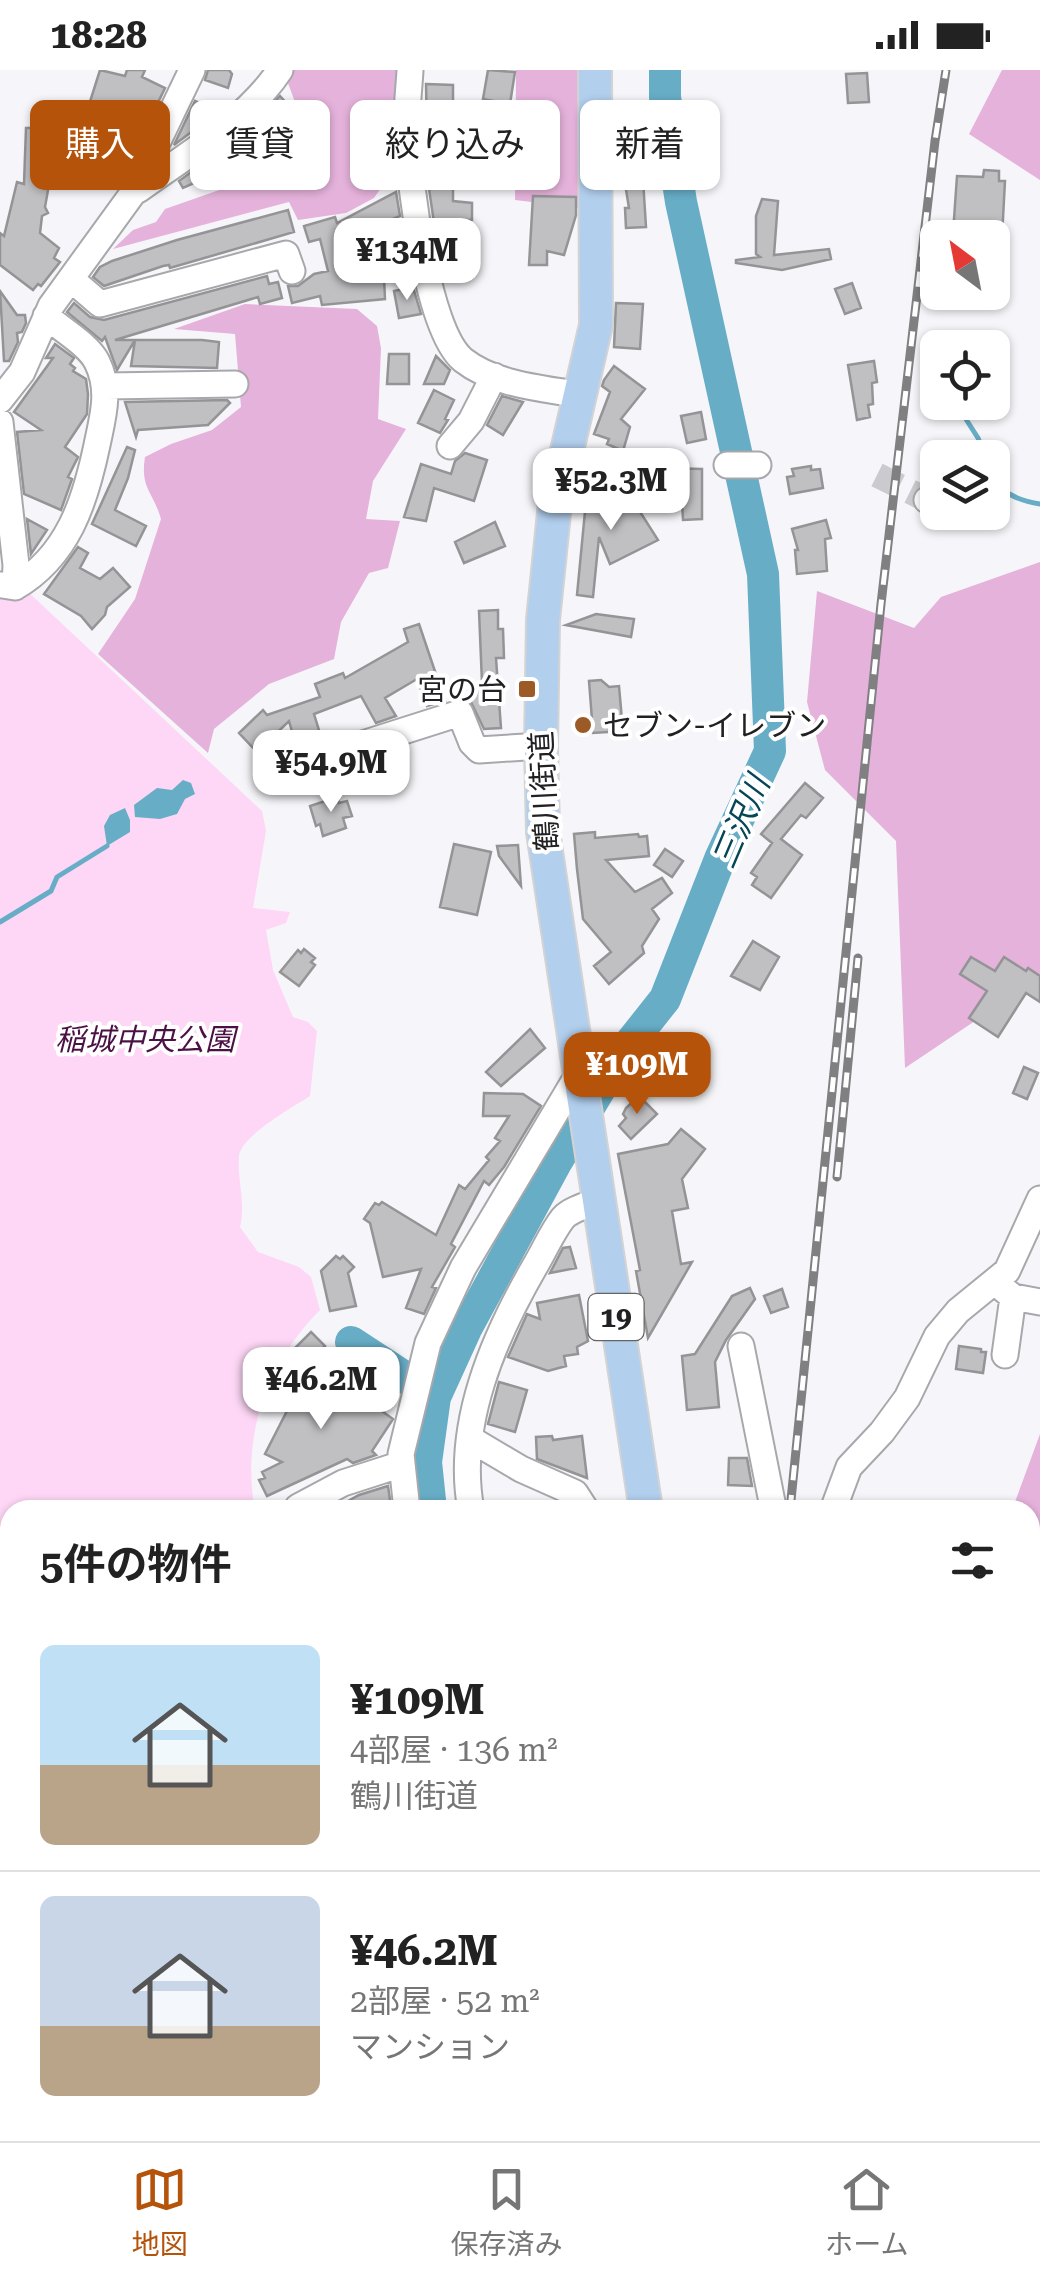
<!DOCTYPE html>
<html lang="ja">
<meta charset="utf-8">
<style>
:root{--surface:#fff;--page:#f6f6f6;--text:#222;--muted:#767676;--line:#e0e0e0;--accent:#b45309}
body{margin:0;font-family:"Roboto Serif","Noto Sans JP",serif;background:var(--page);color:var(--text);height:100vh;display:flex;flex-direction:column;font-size:38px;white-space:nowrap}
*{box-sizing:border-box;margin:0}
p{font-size:32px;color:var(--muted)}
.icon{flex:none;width:55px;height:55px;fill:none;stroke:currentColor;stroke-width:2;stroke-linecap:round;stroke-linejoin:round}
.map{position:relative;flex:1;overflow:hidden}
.sheet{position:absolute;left:0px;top:1430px;width:1040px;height:642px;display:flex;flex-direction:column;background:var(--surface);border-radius:30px 30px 0 0;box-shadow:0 2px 8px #0004}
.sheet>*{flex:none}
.guide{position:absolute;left:30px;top:30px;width:980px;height:90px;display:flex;gap:20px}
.needle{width:65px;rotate:328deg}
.tools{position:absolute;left:920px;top:150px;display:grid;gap:20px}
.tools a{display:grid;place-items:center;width:90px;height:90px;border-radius:15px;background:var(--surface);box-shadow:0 2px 8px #0004;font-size:50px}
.price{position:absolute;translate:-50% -85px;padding:0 22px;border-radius:20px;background:#fff;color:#222;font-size:32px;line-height:65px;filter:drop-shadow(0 2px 5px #0008)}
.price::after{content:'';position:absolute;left:50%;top:60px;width:30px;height:22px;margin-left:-15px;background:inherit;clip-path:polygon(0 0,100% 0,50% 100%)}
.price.selected{background:var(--accent);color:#fff}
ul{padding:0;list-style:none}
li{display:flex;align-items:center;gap:30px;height:250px;padding:0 40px}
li+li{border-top:2px solid var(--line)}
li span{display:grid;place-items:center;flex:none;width:280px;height:200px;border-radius:15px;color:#555}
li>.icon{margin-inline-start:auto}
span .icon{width:120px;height:120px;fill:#fffc;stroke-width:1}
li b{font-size:42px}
h2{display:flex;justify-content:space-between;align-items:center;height:120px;padding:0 40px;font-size:42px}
.pill{padding:0 35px;border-radius:15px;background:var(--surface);box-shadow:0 2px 8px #0004;font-size:35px;line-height:90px}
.pill.selected{background:var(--accent);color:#fff}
.status{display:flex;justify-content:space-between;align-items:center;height:70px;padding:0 50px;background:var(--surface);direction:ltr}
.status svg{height:28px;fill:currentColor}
.tab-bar{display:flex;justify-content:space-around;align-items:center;height:140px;border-top:2px solid var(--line);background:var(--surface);font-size:28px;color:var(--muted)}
.tab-bar a{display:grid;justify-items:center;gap:5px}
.tab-bar .selected{color:var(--accent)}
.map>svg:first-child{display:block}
.green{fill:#fdd7f5}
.forest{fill:#e5b2db}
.water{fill:#67adc6}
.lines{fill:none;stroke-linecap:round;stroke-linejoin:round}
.stream{stroke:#67adc6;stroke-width:5}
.river{stroke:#67adc6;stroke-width:32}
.building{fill:#c0bfc2;stroke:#949396;stroke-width:2.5}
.minor-tunnel{stroke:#cbcbcf;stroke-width:25;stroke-dasharray:25 12;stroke-linecap:butt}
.minor-casing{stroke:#a7a8ab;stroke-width:29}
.major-casing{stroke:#d3d3d3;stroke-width:36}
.minor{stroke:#fff;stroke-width:25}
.major{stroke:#b2cfee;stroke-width:32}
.rail-casing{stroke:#808083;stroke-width:9}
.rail{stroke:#fff;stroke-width:5;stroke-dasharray:15;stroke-linecap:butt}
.poi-dot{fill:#9c5b26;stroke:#fff;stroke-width:4}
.labels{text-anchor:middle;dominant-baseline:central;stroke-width:8;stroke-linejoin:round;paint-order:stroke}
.shield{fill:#fff;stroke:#646465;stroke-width:2.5}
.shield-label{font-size:28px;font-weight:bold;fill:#212123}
.poi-label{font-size:30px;fill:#212123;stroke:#fff;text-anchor:end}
.street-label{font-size:30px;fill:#212123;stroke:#fff}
.park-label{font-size:30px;font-style:italic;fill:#4b1044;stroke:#fff}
.water-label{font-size:32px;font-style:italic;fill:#064658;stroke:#fff}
</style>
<div class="status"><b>18:28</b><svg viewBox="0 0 49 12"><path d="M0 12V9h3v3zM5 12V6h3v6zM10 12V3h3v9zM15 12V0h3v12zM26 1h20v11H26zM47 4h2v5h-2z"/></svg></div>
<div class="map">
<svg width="1040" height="2071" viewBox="0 0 1040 2071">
<rect width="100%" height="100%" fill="#f6f6fa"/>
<path class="green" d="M25,519L262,741L266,761L253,838L290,842L286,853L266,860L273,900L293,947L308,952L317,961L310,1026C293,1037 241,1066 239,1086C237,1110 246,1132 240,1157L258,1182L299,1197L311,1207L320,1240C267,1293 241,1366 255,1440H152L130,1436L125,1440H10V1710L5,1702L0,1703V523Z"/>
<path class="forest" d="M283,0H399V92L374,128L346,143L298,150L289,132L113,179L133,160L156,152L165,139L225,118L277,82L274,68L298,40Z
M516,0H584L581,138L515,130Z
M1002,0H1040V110L969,64Z
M245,234L357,239L377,256L381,278L378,349L406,359L373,411L366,449L400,451L388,498L369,503L341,552L334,589L269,614L214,659L208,683L98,584L135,529L161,449C153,421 140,419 145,387L171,374L212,360L241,337L235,264L174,259Z
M1040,492V915L1030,914L905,998L896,771L825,700L807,632L817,521L914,558L941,527Z
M1040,1364V1597L1030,1553V1440H1012Z
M1040,1658V1981L1030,1972V1704Z"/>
<path class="water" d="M183,710L191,713L195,724L185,729L177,744L160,749L135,747L134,735L157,718L172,720Z
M125,738L130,750V762L107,776L104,756L110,745Z"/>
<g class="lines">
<path class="stream" d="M935,305L938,308
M955,332L978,368L986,388
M992,405C1000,424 1021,431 1040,434
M0,852L51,821L57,807L107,776"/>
<path class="river" d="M351,1272L435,1327
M431,1440L426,1392L435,1327L466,1259L557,1091L619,987L665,929L720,789L770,681L763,504L681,132L665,27V0
M498,2071L502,2062"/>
</g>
<path class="building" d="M100,0L125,6L127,0H145L142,7L165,18L149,51L123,44L111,104L71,96V109H50L45,137L48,143L42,146L40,163L59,178L54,188L60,192L41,216L38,214L33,220L0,195V163L4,166L17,112L24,114L26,58L82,57Z
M208,0H229L232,4L228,18L205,10Z
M488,0L515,2L510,34L483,29Z
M867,3L869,32L848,33L846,4Z
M426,14L453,15V131L472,133V150H463L464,196H442L438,180L428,112Z
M280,26L289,36L286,39L290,43L270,63L226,94L218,85L197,104L201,110L183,118L179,111L244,63Z
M195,31L218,42L174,75Z
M494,58L501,114L468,115L478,59Z
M642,93L646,157L626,158L625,138H629L622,95Z
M984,100L999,101V111H1005L1002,167L971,168V164L953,163L957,106L983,107Z
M396,122L400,146L388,151L395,183L383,185L385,229L322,235L320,226L292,233L288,216H298L314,204L328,201L320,169L309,172L304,156L335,147L337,153Z
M533,126L576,127V145L564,185L547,181V195H529Z
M762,129L778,131L774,185L829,179L831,189L782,200L736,193V190L760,187L756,184V146Z
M288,140L294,162L170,198L169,195L163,196L104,216L93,207L100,197L112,191L177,170Z
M267,206L269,214L278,212L282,228L260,234L258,227L115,270H202L219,272L217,298L131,296L135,270L117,300L105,267L102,271L67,242L74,233L90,247L104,250Z
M852,213L861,238L845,244L835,219Z
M413,217L421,244L399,248L394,221Z
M0,221L17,245H25L26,253L22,262L17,263L18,272L9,291H4Z
M616,233L643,234L640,279L614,277Z
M55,274L74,288L70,294L75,298L73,301L86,309L88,324L87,344L65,377L78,387L68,407L72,409L61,440L24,424L17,362L41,360L14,342L53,288H46Z
M389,284H409V314H387Z
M436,286L450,300L444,314H424Z
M874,291L877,312L872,313L873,334L868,335L870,347L857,350L848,295Z
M614,296L645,319L621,349L630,357L623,381L607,374L609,369L594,364L610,322L602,316L604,310Z
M434,320L454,330L445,349L448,350L440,363L418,353Z
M502,326L523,332L503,365L487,355Z
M227,330L230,333L208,355L138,360L136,367L125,332Z
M701,342L706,369L687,373L681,346Z
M127,377L135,380L128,408L115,440L146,456L136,476L92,454Z
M465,383L487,390L474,431L434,418L426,451L404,447L421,394L451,404L455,391Z
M811,396V400L820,399L823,418L790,424L787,407L794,406L792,399Z
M666,398L702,399V449L683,450L682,431H670Z
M623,415L658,470L610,494L599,467L593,527L577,525L586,431Z
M27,449L47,460L31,484Z
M826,450L831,468L825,469L827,501L797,504L795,480H798L792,459Z
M495,452L505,476L464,493L455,472Z
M78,477L88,483L80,498L100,509L113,498L130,517L107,537L105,545L92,559L81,546L44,524Z
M498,540V559H503L504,588H496L501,658L484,659L470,630L469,613H482L479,541Z
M596,544L634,549L631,567L566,555Z
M419,554L445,631L427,636L417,609L385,628L396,646L376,653L361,626L314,644L322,670L306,675L293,665L289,651L257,682L239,663L263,640L267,645L320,627L315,614L343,603L345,608L408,572L404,559Z
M601,610L609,617L619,616L623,661L593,663L589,611Z
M805,713L823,728L806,748L801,745L781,769L802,785L771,828L752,815L757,807L751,803L772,773L761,764Z
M337,727L339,733L347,731L352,746L343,748L346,758L323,766L320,754L316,756L310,736Z
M595,762V768L638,764L639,767L647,766L649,786L606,790L635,822L662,808L672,823L652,839L659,849L642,876L644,883L609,914L594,896L611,882L583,849L577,799L574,764Z
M454,774L491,782L477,845L440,837Z
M518,775L521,816L499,786L497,776Z
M665,779L683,791L672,807L654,795Z
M753,871L779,887L760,920L731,906Z
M304,879L315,888L311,892L315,895L299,916L280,902L298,880L301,883Z
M971,887L995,901L1004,887L1026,901L1028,898L1040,906V932L1026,923L998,967L969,948L987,921L960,904Z
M530,959L545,978L501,1016L486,1002Z
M1024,997L1038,1003L1027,1029L1013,1023Z
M484,1023L523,1024L541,1036L504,1097L489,1115L484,1111L451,1174L455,1177L432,1217L436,1218L424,1244L406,1238L421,1199L383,1207L370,1153L364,1149L375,1133L379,1135L382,1132L436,1165L459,1115L465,1119L489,1090L486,1087L500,1071L495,1068L509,1046H483Z
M639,1026L657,1044L631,1069L619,1056L626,1048L623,1044L626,1038Z
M681,1059L705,1079L682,1109L688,1138L672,1141L681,1194L692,1192L648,1268L636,1201L640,1200L618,1084L668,1074Z
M570,1177L576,1198L550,1203L563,1178Z
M336,1186L340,1189L343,1186L354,1197L348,1203L356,1236L330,1241L321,1201Z
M750,1218L755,1229L726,1270L715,1292L719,1337L687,1340L682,1286L695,1284L732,1226Z
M782,1219L788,1237L771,1243L764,1226Z
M579,1225L588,1271L577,1277L578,1284L564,1286L566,1296L548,1301L508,1287L527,1244L540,1249L537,1233Z
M311,1262L325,1276L301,1299L288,1285Z
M959,1276L981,1279V1282H986L983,1303L956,1299Z
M292,1301L326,1326L340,1311L393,1349L372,1381L376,1385L353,1393L347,1389L267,1426L259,1410L265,1408L262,1402L282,1392L265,1384L289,1337L278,1330L284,1322L281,1315Z
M499,1312L527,1320L515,1362L488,1354Z
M552,1366L553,1370L582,1366L587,1408L537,1389L536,1367Z
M729,1388H747L752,1416L728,1415Z
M388,1416L390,1430L374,1438L373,1434L363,1440H332L359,1425Z"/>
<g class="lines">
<path class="minor-tunnel" d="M877,405L927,430"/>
<g class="minor-casing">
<path id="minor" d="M410,0C409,20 406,41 407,61C410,111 426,259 463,290C495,315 542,318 580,325
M138,120C186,85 246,51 280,0
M71,209L100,234L286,184L292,201
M106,316L235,314
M0,330L22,302L51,236L133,123L192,0
M0,352L16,495L15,517L2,515
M450,376L471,351L494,306
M727,395H758
M927,430L938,435
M15,517C68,486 85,432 97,375C103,346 111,320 97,292C89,275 61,259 46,246
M283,678L303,693L460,643L472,673L479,680L541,676
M1002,1218L1013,1227L1040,1232
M741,1276L772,1432
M1005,1285L1013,1227
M472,1370L521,1399L575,1423L586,1440
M299,1440L298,1437L343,1413L402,1394
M407,1440L401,1384L428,1273L463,1198L578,1005
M471,1440C455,1355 494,1267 535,1196C544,1181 552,1162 563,1148C570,1140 587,1135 598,1131
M833,1440L849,1397L882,1362L907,1328L937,1266L958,1241L1007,1201L1040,1129
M1030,2059L1040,2050
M252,2062L255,2071
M867,2062L877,2071
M50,2071L80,2062
M519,2071L523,2062
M757,2071L758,2062"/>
</g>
<g class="major-casing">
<path id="major" d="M595,0L596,255L555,433L543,550L541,676L543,762L646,1440
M677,2071L679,2062"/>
</g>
<use href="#minor" class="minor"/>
<use href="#major" class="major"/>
<g class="rail-casing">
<path id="rail" d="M837,1107L858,888
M790,1440L881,534L935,71L946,0
M739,2071L740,2062"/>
</g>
<use href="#rail" class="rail"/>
</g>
<g class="poi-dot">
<rect x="517" y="609" width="20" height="20" rx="5"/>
<circle cx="583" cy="655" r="10"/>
</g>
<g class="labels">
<rect class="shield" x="588.5" y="1224" width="55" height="46" rx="8"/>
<g class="shield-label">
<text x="616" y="1247">19</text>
</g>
<g class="poi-label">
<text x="507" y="619">宮の台</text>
<text x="603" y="655" text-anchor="start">セブン-イレブン</text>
</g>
<g class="street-label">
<text transform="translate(544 721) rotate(-93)">鶴川街道</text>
</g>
<g class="park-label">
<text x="145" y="969">稲城中央公園</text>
</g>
<g class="water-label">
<text transform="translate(741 752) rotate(-67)">三沢川</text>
</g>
</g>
</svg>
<div class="tools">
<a><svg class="needle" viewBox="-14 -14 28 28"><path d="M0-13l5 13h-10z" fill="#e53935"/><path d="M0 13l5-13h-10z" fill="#767676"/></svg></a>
<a><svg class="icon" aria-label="locate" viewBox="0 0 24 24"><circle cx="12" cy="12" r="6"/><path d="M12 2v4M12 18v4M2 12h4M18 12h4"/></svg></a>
<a><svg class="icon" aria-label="layers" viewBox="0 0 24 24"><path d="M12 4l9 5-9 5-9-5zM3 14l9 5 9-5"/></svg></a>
</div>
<b class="price" style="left:407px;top:233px">¥134M</b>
<b class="price" style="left:611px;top:463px">¥52.3M</b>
<b class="price" style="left:331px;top:745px">¥54.9M</b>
<b class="price selected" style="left:637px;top:1047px">¥109M</b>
<b class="price" style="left:321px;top:1362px">¥46.2M</b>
<div class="guide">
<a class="pill selected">購入</a>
<a class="pill">賃貸</a>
<a class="pill">絞り込み</a>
<a class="pill">新着</a>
</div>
<section class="sheet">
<h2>5件の物件<svg class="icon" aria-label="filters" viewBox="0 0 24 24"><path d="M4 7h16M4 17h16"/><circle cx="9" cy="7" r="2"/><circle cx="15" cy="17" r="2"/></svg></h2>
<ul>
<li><span style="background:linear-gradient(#bfe0f5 60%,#b9a48a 0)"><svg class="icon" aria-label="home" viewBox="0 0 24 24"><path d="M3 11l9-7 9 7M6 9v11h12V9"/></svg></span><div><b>¥109M</b><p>4部屋 · 136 m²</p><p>鶴川街道</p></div></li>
<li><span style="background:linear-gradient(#c9d6e8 65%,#b9a48a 0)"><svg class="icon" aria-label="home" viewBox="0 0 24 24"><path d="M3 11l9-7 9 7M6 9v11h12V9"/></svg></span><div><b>¥46.2M</b><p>2部屋 · 52 m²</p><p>マンション</p></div></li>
</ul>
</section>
</div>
<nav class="tab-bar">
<a class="selected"><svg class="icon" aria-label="map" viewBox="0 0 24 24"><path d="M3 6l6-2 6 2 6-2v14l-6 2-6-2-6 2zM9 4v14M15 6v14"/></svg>地図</a>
<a><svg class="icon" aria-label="saved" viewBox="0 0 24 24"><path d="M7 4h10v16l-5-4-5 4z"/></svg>保存済み</a>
<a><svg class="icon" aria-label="home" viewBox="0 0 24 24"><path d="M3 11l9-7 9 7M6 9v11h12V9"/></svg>ホーム</a>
</nav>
